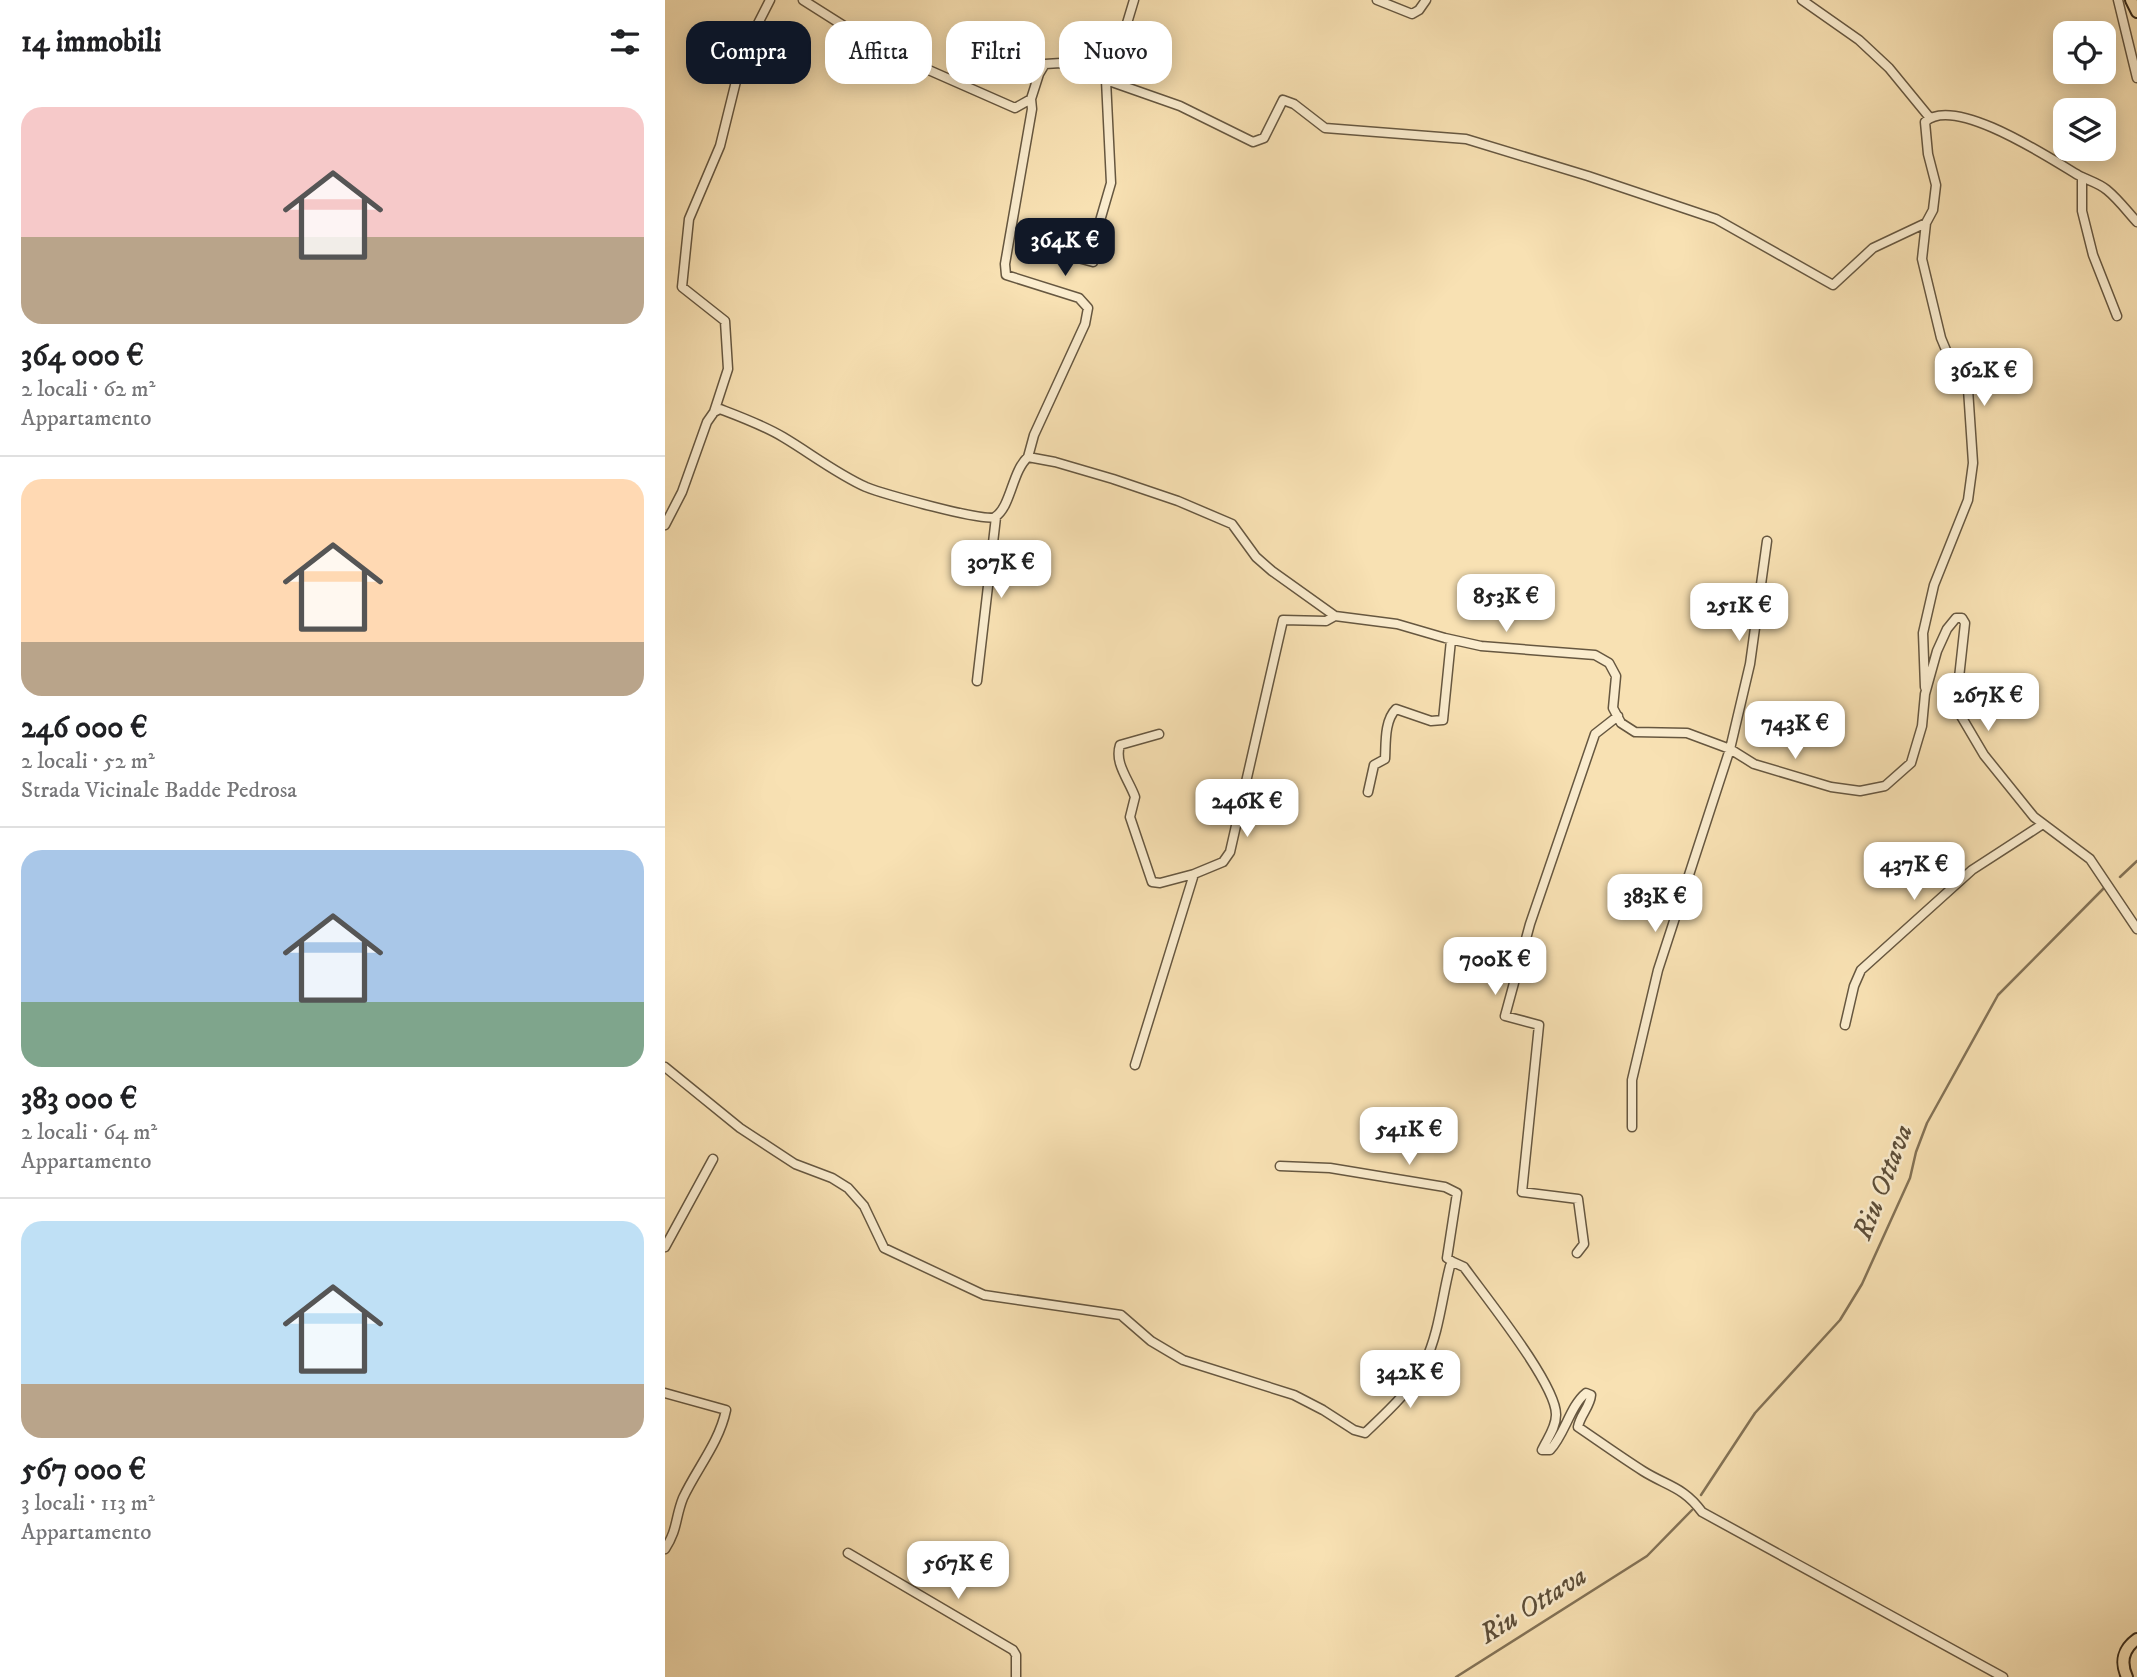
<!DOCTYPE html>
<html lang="it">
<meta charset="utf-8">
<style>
:root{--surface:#fff;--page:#f6f6f6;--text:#202124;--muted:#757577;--line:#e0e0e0;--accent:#111827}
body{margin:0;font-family:"IM FELL DW Pica",serif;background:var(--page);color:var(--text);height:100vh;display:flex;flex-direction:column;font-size:26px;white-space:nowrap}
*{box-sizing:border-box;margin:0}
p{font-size:23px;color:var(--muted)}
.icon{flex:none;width:38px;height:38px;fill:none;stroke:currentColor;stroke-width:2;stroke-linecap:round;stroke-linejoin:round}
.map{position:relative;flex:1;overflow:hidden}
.drawer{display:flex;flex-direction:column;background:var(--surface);width:665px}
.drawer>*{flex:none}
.guide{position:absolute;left:21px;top:21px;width:665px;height:63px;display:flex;gap:14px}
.controls{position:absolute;left:1388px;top:21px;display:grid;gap:14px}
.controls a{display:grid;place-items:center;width:63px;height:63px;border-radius:14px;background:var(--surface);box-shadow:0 4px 18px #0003;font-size:35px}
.price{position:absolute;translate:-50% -60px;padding:0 16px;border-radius:14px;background:#fff;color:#222;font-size:23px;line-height:46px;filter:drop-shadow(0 2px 4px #0008)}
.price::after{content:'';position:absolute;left:50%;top:42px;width:21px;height:16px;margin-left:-10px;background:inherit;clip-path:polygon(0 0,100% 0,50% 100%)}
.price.on{background:var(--accent);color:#fff}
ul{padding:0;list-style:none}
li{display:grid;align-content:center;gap:14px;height:371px;padding:0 21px}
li+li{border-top:2px solid var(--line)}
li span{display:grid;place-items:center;height:217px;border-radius:21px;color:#555}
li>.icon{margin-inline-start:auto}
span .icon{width:126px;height:126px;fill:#fffc;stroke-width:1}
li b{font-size:30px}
h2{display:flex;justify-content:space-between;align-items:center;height:84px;padding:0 21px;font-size:30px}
.chip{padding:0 24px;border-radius:21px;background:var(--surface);box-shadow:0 4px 18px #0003;font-size:24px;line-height:63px}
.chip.on{background:var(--accent);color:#fff}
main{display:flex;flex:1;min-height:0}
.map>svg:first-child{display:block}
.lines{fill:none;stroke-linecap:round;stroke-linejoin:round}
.stream{stroke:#837256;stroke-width:2.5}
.minor-casing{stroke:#665740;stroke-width:11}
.major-casing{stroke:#362919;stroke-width:14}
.minor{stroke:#faecce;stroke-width:8}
.major{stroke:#f8e1b3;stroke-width:10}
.labels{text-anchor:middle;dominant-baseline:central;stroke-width:5;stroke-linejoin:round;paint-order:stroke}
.water-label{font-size:28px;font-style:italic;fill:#5c4d38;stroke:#faecce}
</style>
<main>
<section class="drawer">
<h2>14 immobili<svg class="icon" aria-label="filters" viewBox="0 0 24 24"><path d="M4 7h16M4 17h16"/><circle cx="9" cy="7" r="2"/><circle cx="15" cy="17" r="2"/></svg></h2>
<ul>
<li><span style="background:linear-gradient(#f6c9c9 60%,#b9a48a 0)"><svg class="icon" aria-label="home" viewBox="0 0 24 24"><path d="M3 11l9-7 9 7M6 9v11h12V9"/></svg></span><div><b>364 000 €</b><p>2 locali · 62 m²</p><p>Appartamento</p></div></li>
<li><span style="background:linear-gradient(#ffd9b3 75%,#b9a48a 0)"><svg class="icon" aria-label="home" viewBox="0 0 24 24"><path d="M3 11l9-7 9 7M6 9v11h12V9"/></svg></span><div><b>246 000 €</b><p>2 locali · 52 m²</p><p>Strada Vicinale Badde Pedrosa</p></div></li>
<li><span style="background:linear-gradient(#a9c7e8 70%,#7fa58c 0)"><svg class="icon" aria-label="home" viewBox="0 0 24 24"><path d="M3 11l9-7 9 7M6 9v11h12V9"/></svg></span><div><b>383 000 €</b><p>2 locali · 64 m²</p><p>Appartamento</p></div></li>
<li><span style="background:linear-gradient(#bfe0f5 75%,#b9a48a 0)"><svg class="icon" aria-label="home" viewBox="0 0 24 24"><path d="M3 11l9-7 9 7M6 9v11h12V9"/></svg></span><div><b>567 000 €</b><p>3 locali · 113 m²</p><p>Appartamento</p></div></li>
</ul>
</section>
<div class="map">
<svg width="1472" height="1677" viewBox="0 0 1472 1677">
<rect width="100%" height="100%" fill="#f8e1b3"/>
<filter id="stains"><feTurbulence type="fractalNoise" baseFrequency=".00286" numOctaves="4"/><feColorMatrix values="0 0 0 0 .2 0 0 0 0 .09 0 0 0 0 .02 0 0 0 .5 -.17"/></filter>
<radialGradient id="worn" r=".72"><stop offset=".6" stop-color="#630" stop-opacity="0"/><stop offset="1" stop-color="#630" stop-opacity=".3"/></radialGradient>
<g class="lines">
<path class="stream" d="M1455,877L1472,861
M1036,1495L1090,1413L1175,1320L1197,1284L1245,1178L1251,1152L1262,1123L1333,995L1440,887
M791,1677L982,1556L1027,1510"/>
<g class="minor-casing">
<path id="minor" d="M138,0L179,26L250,64L350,108L366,99L374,74L380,64L396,63L441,80L450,63L469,0
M712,0L747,14L754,10L761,0
M1137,0L1194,40L1224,68L1265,118
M1453,0L1472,78
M1417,177V211L1428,255L1452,316
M387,251L428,262L430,238L446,183L441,80L515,106L588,142L599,138L618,100L629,104L660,128L801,139L923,176L1051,219L1168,285L1208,248L1261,223
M49,412L63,369L60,321L17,287L24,219L55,146L78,53L105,0
M363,457L369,435L420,324L423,308L414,298L341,275L340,264L367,109L366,99
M0,525L17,492L42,422L49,412L55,409C76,417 98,425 118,437C145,453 172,474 201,487C216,493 321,523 330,517C346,507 347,471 363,457L390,462L448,479L513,501L567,524L591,557L607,571L670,616L732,624L780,638L816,646L930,655L944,663L951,676L948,708L956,723L970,732L1022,733L1065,749L1089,764L1166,787L1195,791L1220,786L1246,763L1257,726L1260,694L1272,651L1282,629L1291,618H1297L1300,623L1292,696L1296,716L1319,755L1369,817L1425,859L1472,929
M312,681L331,517
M1260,687L1258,633L1269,585L1303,500L1308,463L1303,389L1286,362L1276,338L1257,259L1261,223L1268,210L1271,185L1263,154L1260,122C1289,94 1386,159 1413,175C1422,180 1434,183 1442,190C1453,199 1462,211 1472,222
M494,734L455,745C449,763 464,780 470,797L465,817L487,882L495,883L529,874
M703,792L709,765L720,759C721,744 719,721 731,709L766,721L778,720L786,640
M1180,1025L1189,986L1196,970L1307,870L1378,824
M470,1065L529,874L558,862L565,852L618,620L661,621L670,616
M0,1067L75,1128L130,1164L167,1178L183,1188L199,1206L219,1248L319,1295L456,1315L486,1341L518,1360L629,1395L658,1410L689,1430L700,1433C721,1413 748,1389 760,1362C774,1333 777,1297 785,1266L788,1262L799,1267C819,1295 892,1385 891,1415C891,1428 882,1439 877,1450H885C900,1434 905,1406 921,1393L926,1395C925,1407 915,1415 913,1427C935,1442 956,1457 978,1471C1002,1486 1019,1487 1037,1512L1338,1677
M967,1127V1080L993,970L1065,749L1085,664L1102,541
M615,1166L665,1168L780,1187L792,1193L782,1258L788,1262
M0,1247L48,1159
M912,1253L919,1244L913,1199L857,1192L874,1025L840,1016L865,924L930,734L953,716
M0,1393L61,1410C54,1443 32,1468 18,1498C10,1518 13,1529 0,1549
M183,1553L348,1650L351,1655V1677"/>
</g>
<g class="major-casing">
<path id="major" d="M1466,0L1472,12
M1462,1677C1455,1662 1458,1649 1472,1639"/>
</g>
<use href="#minor" class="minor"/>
<use href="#major" class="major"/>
</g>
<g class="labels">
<g class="water-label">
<text transform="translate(1218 1182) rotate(-69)">Riu Ottava</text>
<text transform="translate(868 1605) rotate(-32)">Riu Ottava</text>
</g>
</g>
<rect width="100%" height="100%" filter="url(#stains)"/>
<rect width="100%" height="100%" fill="url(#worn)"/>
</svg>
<div class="controls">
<a><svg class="icon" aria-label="locate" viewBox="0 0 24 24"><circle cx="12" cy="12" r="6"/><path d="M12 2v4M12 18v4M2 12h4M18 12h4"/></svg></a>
<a><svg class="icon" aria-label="layers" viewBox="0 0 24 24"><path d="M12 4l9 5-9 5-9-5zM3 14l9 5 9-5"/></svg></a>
</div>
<b class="price on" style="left:400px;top:278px">364K €</b>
<b class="price" style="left:1319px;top:408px">362K €</b>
<b class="price" style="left:336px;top:600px">307K €</b>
<b class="price" style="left:841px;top:634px">853K €</b>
<b class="price" style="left:1074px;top:643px">251K €</b>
<b class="price" style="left:1323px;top:733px">267K €</b>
<b class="price" style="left:1130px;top:761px">743K €</b>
<b class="price" style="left:582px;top:839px">246K €</b>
<b class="price" style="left:1249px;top:902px">437K €</b>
<b class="price" style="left:990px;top:934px">383K €</b>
<b class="price" style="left:830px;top:997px">700K €</b>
<b class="price" style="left:744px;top:1167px">541K €</b>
<b class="price" style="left:745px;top:1410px">342K €</b>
<b class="price" style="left:293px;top:1601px">567K €</b>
<div class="guide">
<a class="chip on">Compra</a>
<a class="chip">Affitta</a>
<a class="chip">Filtri</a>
<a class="chip">Nuovo</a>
</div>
</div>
</main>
